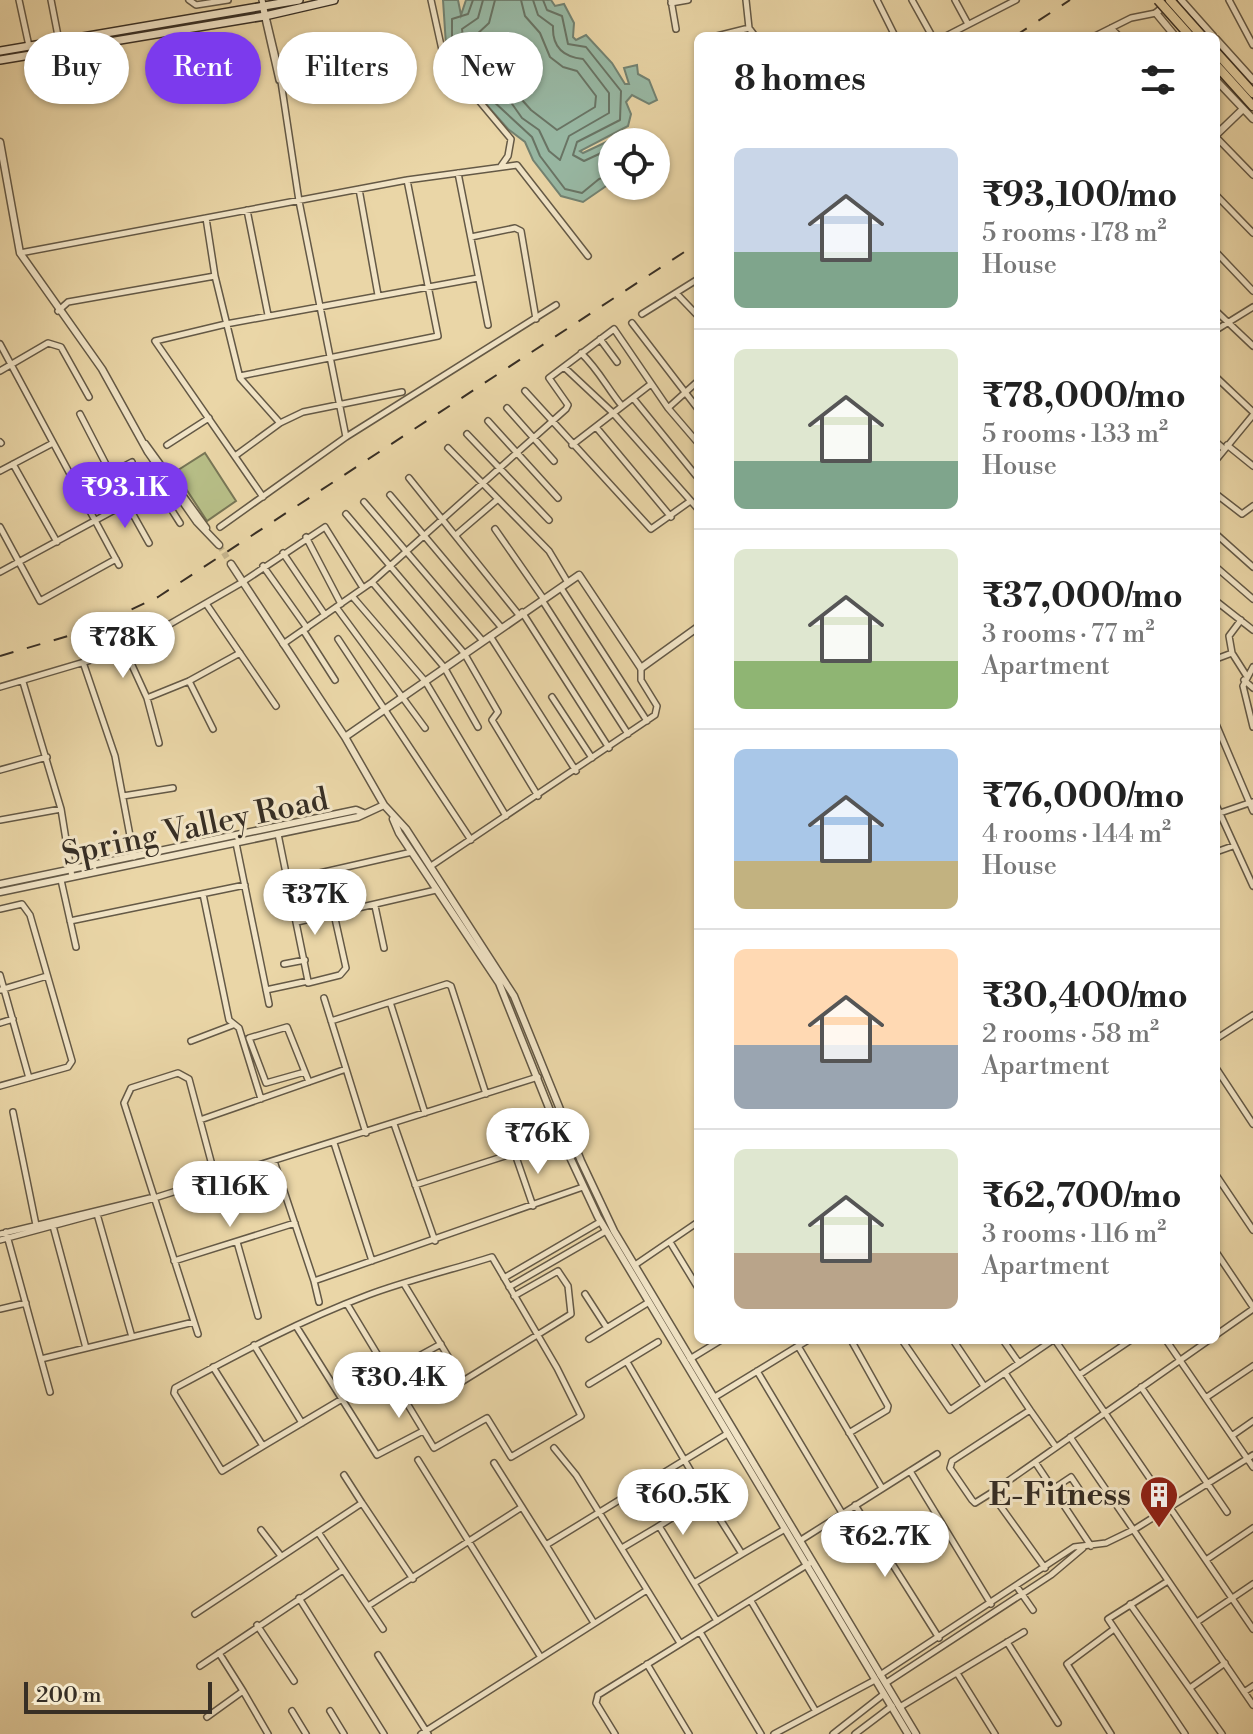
<!DOCTYPE html>
<meta charset="utf-8">
<style>
:root{--surface:#fff;--page:#f6f6f6;--text:#222;--muted:#767676;--line:#e0e0e0;--accent:#7c3aed}
body{margin:0;font-family:"Libre Bodoni",serif;background:var(--page);color:var(--text);height:100vh;display:flex;flex-direction:column;font-size:30px;white-space:nowrap}
*{box-sizing:border-box;margin:0}
p{font-size:26px;color:var(--muted)}
.icon{flex:none;width:44px;height:44px;fill:none;stroke:currentColor;stroke-width:2;stroke-linecap:round;stroke-linejoin:round}
.map{position:relative;flex:1;overflow:hidden}
.drawer{position:absolute;left:694px;top:32px;width:526px;height:1312px;display:flex;flex-direction:column;background:var(--surface);border-radius:12px;box-shadow:0 2px 6px #0004}
.drawer>*{flex:none}
.guide{position:absolute;left:24px;top:32px;width:550px;height:72px;display:flex;gap:16px}
.controls{position:absolute;left:598px;top:128px;display:grid;gap:16px}
.controls a{display:grid;place-items:center;width:72px;height:72px;border-radius:50%;background:var(--surface);box-shadow:0 2px 6px #0004;font-size:40px}
.scale{position:absolute;left:24px;bottom:20px;width:188px;box-sizing:border-box;padding-left:8px;border:4px solid #382f25;border-top:0;font-size:22px;line-height:28px;white-space:nowrap;color:#382f25;-webkit-text-stroke:6px #f1e4c6;paint-order:stroke}
.price{position:absolute;translate:-50% -68px;padding:0 18px;border-radius:28px;background:#fff;color:#222;font-size:26px;line-height:52px;filter:drop-shadow(0 2px 4px #0008)}
.price::after{content:'';position:absolute;left:50%;top:48px;width:24px;height:18px;margin-left:-12px;background:inherit;clip-path:polygon(0 0,100% 0,50% 100%)}
.price.active{background:var(--accent);color:#fff}
ul{padding:0;list-style:none}
li{display:flex;align-items:center;gap:24px;height:200px;padding:0 40px}
li+li{border-top:2px solid var(--line)}
li span{display:grid;place-items:center;flex:none;width:224px;height:160px;border-radius:12px;color:#555}
li>.icon{margin-inline-start:auto}
span .icon{width:96px;height:96px;fill:#fffc;stroke-width:1}
li b{font-size:34px}
h2{display:flex;justify-content:space-between;align-items:center;height:96px;padding:0 40px;font-size:34px}
.tag{padding:0 28px;border-radius:36px;background:var(--surface);box-shadow:0 2px 6px #0004;font-size:28px;line-height:72px}
.tag.active{background:var(--accent);color:#fff}
.map>svg:first-child{display:block}
.green{fill:#b7be87;stroke:#787656;stroke-width:2}
.water{fill:#98b9a5;stroke:#728272;stroke-width:2}
.lines{fill:none;stroke-linecap:round;stroke-linejoin:round}
.shore{stroke:#687465;stroke-width:2}
.minor-tunnel{stroke:#c6b58d;stroke-width:5;stroke-dasharray:5 2.5;stroke-linecap:butt}
.tertiary-tunnel{stroke:#c6b58d;stroke-width:6;stroke-dasharray:6 3;stroke-linecap:butt}
.minor-casing{stroke:#645946;stroke-width:8}
.tertiary-casing{stroke:#645946;stroke-width:9}
.secondary-casing{stroke:#382f25;stroke-width:10}
.primary-casing{stroke:#382f25;stroke-width:11}
.minor{stroke:#f1e4c6;stroke-width:5}
.tertiary{stroke:#f1e4c6;stroke-width:6}
.secondary{stroke:#f1e4c6;stroke-width:7}
.primary{stroke:#ead6a7;stroke-width:8}
.rail{stroke:#382f25;stroke-width:2;stroke-dasharray:14 14;stroke-linecap:butt}
.primary-bridge-casing{stroke:#382f25;stroke-width:11;stroke-linecap:butt}
.primary-bridge{stroke:#ead6a7;stroke-width:8}
.labels{text-anchor:middle;dominant-baseline:central;stroke-width:6;stroke-linejoin:round;paint-order:stroke}
.street-label{font-size:32px;fill:#382f25;stroke:#f1e4c6}
.poi-label{font-size:32px;font-weight:bold;fill:#382f25;stroke:#f1e4c6;text-anchor:end}
</style>
<div class="map">
<svg width="1253" height="1734" viewBox="0 0 1253 1734">
<rect width="100%" height="100%" fill="#ead6a7"/>
<filter id="stains"><feTurbulence type="fractalNoise" baseFrequency=".0025" numOctaves="4"/><feColorMatrix values="0 0 0 0 .2 0 0 0 0 .09 0 0 0 0 .02 0 0 0 .5 -.17"/></filter>
<radialGradient id="worn" r=".72"><stop offset=".6" stop-color="#630" stop-opacity="0"/><stop offset="1" stop-color="#630" stop-opacity=".3"/></radialGradient>
<path class="green" d="M205,453L236,501L207,521L175,472Z"/>
<path class="water" d="M443,0H458L461,15L466,0H551L555,6L564,4L574,23L573,37L576,40L586,35L612,63L625,84H629L624,68L637,65L638,74L649,80L657,100L649,104L632,95L626,102L631,114L628,126L580,151L583,153L634,129L645,142H612V182L583,202L561,196L533,160L525,142L508,129L447,60Z"/>
<g class="lines">
<path class="shore" d="M473,0L468,14L452,19V47L458,65L468,69L479,88L532,137L540,156L565,189L582,193L599,179L612,175
M483,0L478,18L462,29L465,56L476,64L486,81L510,101L522,118L539,130L549,151L560,160L569,136L609,113V93L583,59C563,57 552,47 553,26L538,15L533,0
M495,0L489,23L474,37L475,47L531,110L557,130L595,107L596,96L577,71L563,67L550,57L540,33L525,16L521,0
M543,0L547,10L562,16L568,44L586,47L621,91L620,120L577,142L573,155L584,161L612,148"/>
<path class="minor-tunnel" d="M1070,1499L1081,1492"/>
<path class="tertiary-tunnel" d="M219,545L231,564"/>
<g class="minor-casing">
<path id="minor" d="M19,0L29,46
M51,0L59,41
M189,0L196,5L228,0
M262,0L280,75L299,201L346,437
M431,0L444,59L511,139L508,156L501,166
M671,0L676,29
M746,0L749,28L755,36
M877,0L895,36
M912,0L932,36
M955,0L968,24
M1229,0L1253,45
M671,3L688,0
M262,5L279,80
M1111,28L1119,36
M717,36L749,28
M946,36L1016,0
M1095,36L1131,18L1156,13
M1216,137L1253,175
M458,173L488,325
M359,189L378,295
M1216,195L1253,233
M247,210L268,315
M471,237L515,228L521,231L536,319
M1216,252L1253,291
M20,253L407,180L517,165L588,256
M215,276L240,378L280,423
M676,293L698,316
M58,311L68,302L215,276L206,218
M1216,311L1253,346
M642,314L698,279
M632,323L698,409
M1216,330L1253,307
M600,339L617,362
M0,344L119,565
M581,353C599,370 607,388 622,406
M564,367L613,413L698,509
M0,371L48,343L61,347L89,397
M240,376L438,336L407,180
M1216,377L1253,412
M525,391L651,529L689,502
M633,398L698,478
M507,408L554,461
M668,408L698,381
M80,414L111,474
M488,421L558,498
M596,427L671,517
M467,434L549,520
M0,442L1,443
M1216,442L1224,449
M167,445L209,418
M572,445L651,384
M1227,445L1253,466
M448,448L549,551L567,581
M235,456L280,423L303,412L402,392
M1216,460L1253,415
M13,464L57,542
M0,471L53,443
M409,478L519,615
M79,490L132,462
M1216,494L1242,514L1253,506
M390,495L501,627
M263,497L155,341L226,324L478,278
M126,502L149,543
M364,502L482,640
M346,514L464,653L498,712L492,720L538,796
M0,527L40,601L116,559
M220,527L346,437L556,305
M495,529L543,598
M1216,534L1253,567
M456,535L498,499
M306,537L341,604
M283,553L325,615
M263,566L307,628
M1216,567L1253,599
M0,572L157,487L180,523
M244,581L325,527L363,588
M372,582L444,667L478,727
M561,588L647,721
M352,596L425,681L506,816
M542,600L628,734
M1216,601L1253,630
M207,605L276,706
M336,607L425,728
M522,612L609,748
M303,630L335,680
M490,636L576,771
M338,639L471,840
M283,644L372,582L566,409L568,405L549,378L614,329L668,408L698,443
M125,650L147,698L159,743
M1232,653L1229,636L1241,620
M1216,659L1232,653L1246,675
M84,665L115,756L134,857
M1253,667L1243,686L1253,727
M1244,680L1253,688
M189,681L213,729
M23,682L61,809L72,877
M0,687L125,650L241,583
M552,697L592,758
M147,698L189,681L240,653
M1216,724L1253,811
M0,770L47,757
M123,796L173,788
M1216,805L1253,886
M1220,813L1252,802
M0,820L61,809
M236,843L269,1004
M1216,852L1233,846
M431,866L655,715L657,706L641,680V668
M61,880L76,947
M289,880L412,852
M203,894L229,1020L239,1028L261,1099
M375,906L384,948
M0,909L22,904L30,915L72,1061L68,1067L0,1086
M70,921L245,885
M297,922L436,890
M284,964L305,960
M0,975L29,1078
M308,983L340,975L346,968L334,914
M0,990L47,976
M266,990L308,981L278,834
M324,998L366,1133
M390,1002L425,1113
M331,1021L447,984L451,986L486,1094
M0,1023L13,1019
M1216,1039L1253,1015
M191,1041L233,1025
M1216,1068L1253,1124
M305,1072L266,1083L249,1038L287,1027L309,1082
M13,1112L36,1225
M200,1120L346,1069
M394,1124L435,1241
M334,1143L372,1261
M515,1154L533,1206
M274,1161L314,1281L583,1187
M1216,1175L1253,1230
M415,1185L561,1138
M97,1214L132,1337
M53,1226L86,1348
M6,1232L50,1392
M0,1234L150,1198
M0,1240L148,1200L538,1077
M237,1242L258,1316
M670,1242L698,1288
M1216,1252L1253,1307
M174,1261L295,1223
M635,1265L698,1222
M504,1278L600,1222
M314,1281L319,1302
M404,1284L463,1381L571,1314L568,1286L558,1271L514,1296
M509,1287L606,1231
M585,1294L607,1328
M0,1309L26,1303
M296,1326L377,1455L423,1431
M198,1334L124,1103L131,1088L178,1073L189,1079L216,1180
M1216,1335L1253,1309
M589,1339L649,1302
M902,1340L950,1410L1053,1340
M953,1340L984,1386
M1003,1340L1019,1363
M1055,1340L1253,1629
M1166,1340L1253,1467
M254,1345L302,1423
M798,1346L882,1488
M41,1359L194,1322
M690,1359L721,1340
M627,1362L706,1497
M213,1367L263,1446L342,1399L385,1366
M757,1371L842,1513
M388,1373L441,1344
M1005,1373L1030,1410
M1079,1375L1131,1340
M589,1384L658,1342
M1141,1387L1227,1512
M715,1397L808,1340
M1207,1397L1253,1366
M849,1433L887,1410L888,1406L851,1340
M1233,1435L1253,1421
M1070,1437L1253,1705
M263,1446L222,1471L174,1393L175,1388C238,1354 301,1320 368,1295C408,1280 451,1270 492,1257L557,1368L581,1416L511,1457L487,1418L434,1448L347,1304
M1056,1447L1030,1410L952,1461L950,1468L972,1500L975,1503L991,1493L1209,1340
M554,1448L576,1475L680,1643
M418,1460L540,1656
M1035,1462L1091,1546
M494,1463L546,1545
M910,1471L991,1604
M344,1475L362,1503
M1053,1489L1071,1477L1081,1492
M991,1493L1045,1568
M855,1505L939,1638
M659,1526L706,1497L742,1554L694,1583
M261,1530L281,1556
M318,1532L383,1629
M801,1540L937,1454
M622,1548L659,1526L717,1621
M742,1554L785,1529
M1206,1560L1253,1528
M1168,1581L1108,1619L1185,1734
M1017,1587L1033,1610
M299,1598L384,1734
M751,1601L815,1710
M1130,1604L1222,1734
M368,1606L522,1507
M195,1614L362,1503L413,1579
M1197,1622L1253,1584
M594,1623L546,1545L727,1434
M257,1625L294,1681
M700,1632L761,1734
M1007,1642L1058,1723
M378,1655L428,1734
M647,1664L689,1734
M200,1666L343,1570
M957,1673L995,1734
M880,1675L1074,1547L1106,1543L1135,1529L1253,1455
M886,1683L1051,1575L1083,1548
M1190,1688L1225,1663
M243,1691L268,1734
M1244,1692L1253,1686
M900,1707L1024,1632
M292,1711L306,1734
M330,1711L344,1734
M207,1717L243,1691L219,1653
M421,1734L647,1590
M615,1734L596,1703L598,1695L810,1563
M774,1734L875,1680
M833,1734L884,1694
M855,1734L892,1706
M1111,1734L1067,1664L1114,1629"/>
</g>
<g class="tertiary-casing">
<path id="tertiary" d="M1181,0L1213,36
M1167,4L1156,13L1175,36
M1216,39L1253,80
M1216,80L1253,119
M1216,135L1243,109
M0,142L20,253L102,369L148,452L197,522L219,545
M145,444L206,528
M231,564L345,737L384,805L406,829L514,996L581,1161L614,1231L916,1734
M345,737L579,575L641,668L698,627
M393,819L399,833L499,983L561,1138L598,1217L908,1734
M0,884L356,810L363,813
M0,892L358,817L384,805"/>
</g>
<g class="secondary-casing">
<path id="secondary" d="M0,51L299,0
M0,60L265,16L334,0"/>
</g>
<g class="primary-casing">
<path id="primary" d="M1216,52L1253,93
M1216,65L1253,106"/>
</g>
<use href="#minor" class="minor"/>
<use href="#tertiary" class="tertiary"/>
<use href="#secondary" class="secondary"/>
<use href="#primary" class="primary"/>
<path class="rail" d="M1015,36L1070,0
M0,656L85,631L158,597L698,243"/>
<g class="primary-bridge-casing">
<path id="primary-bridge" d="M1158,0L1190,36
M1170,0L1202,36"/>
</g>
<use href="#primary-bridge" class="primary-bridge"/>
</g>
<defs>
<g id="building-pin" transform="scale(2)"><path d="M0 17L-7.5 6A9.5 9.5 0 1 1 7.5 6Z" fill="#8f2418" stroke="#f1e4c6"/><path d="M-4-6H4V6H1V3H-1V6H-4ZM-2.5-4.3h1.7v1.8h-1.7ZM.8-4.3h1.7v1.8H.8ZM-2.5-1h1.7V.8h-1.7ZM.8-1h1.7V.8H.8Z" fill="#fff"/></g>
</defs>
<g fill-rule="evenodd">
<use href="#building-pin" x="1159" y="1495"/>
</g>
<g class="labels">
<g class="street-label">
<text transform="translate(195 827) rotate(-12)">Spring Valley Road</text>
</g>
<g class="poi-label">
<text x="1131" y="1495">E-Fitness</text>
</g>
</g>
<rect width="100%" height="100%" filter="url(#stains)"/>
<rect width="100%" height="100%" fill="url(#worn)"/>
</svg>
<div class="controls">
<a><svg class="icon" aria-label="locate" viewBox="0 0 24 24"><circle cx="12" cy="12" r="6"/><path d="M12 2v4M12 18v4M2 12h4M18 12h4"/></svg></a>
</div>
<div class="scale">200 m</div>
<b class="price active" style="left:125px;top:530px">₹93.1K</b>
<b class="price" style="left:123px;top:680px">₹78K</b>
<b class="price" style="left:315px;top:937px">₹37K</b>
<b class="price" style="left:538px;top:1176px">₹76K</b>
<b class="price" style="left:230px;top:1229px">₹116K</b>
<b class="price" style="left:399px;top:1420px">₹30.4K</b>
<b class="price" style="left:683px;top:1537px">₹60.5K</b>
<b class="price" style="left:885px;top:1579px">₹62.7K</b>
<div class="guide">
<a class="tag">Buy</a>
<a class="tag active">Rent</a>
<a class="tag">Filters</a>
<a class="tag">New</a>
</div>
<section class="drawer">
<h2>8 homes<svg class="icon" aria-label="filters" viewBox="0 0 24 24"><path d="M4 7h16M4 17h16"/><circle cx="9" cy="7" r="2"/><circle cx="15" cy="17" r="2"/></svg></h2>
<ul>
<li><span style="background:linear-gradient(#c9d6e8 65%,#7fa58c 0)"><svg class="icon" aria-label="home" viewBox="0 0 24 24"><path d="M3 11l9-7 9 7M6 9v11h12V9"/></svg></span><div><b>₹93,100/mo</b><p>5 rooms · 178 m²</p><p>House</p></div></li>
<li><span style="background:linear-gradient(#dfe7d0 70%,#7fa58c 0)"><svg class="icon" aria-label="home" viewBox="0 0 24 24"><path d="M3 11l9-7 9 7M6 9v11h12V9"/></svg></span><div><b>₹78,000/mo</b><p>5 rooms · 133 m²</p><p>House</p></div></li>
<li><span style="background:linear-gradient(#dfe7d0 70%,#8fb573 0)"><svg class="icon" aria-label="home" viewBox="0 0 24 24"><path d="M3 11l9-7 9 7M6 9v11h12V9"/></svg></span><div><b>₹37,000/mo</b><p>3 rooms · 77 m²</p><p>Apartment</p></div></li>
<li><span style="background:linear-gradient(#a9c7e8 70%,#c2b280 0)"><svg class="icon" aria-label="home" viewBox="0 0 24 24"><path d="M3 11l9-7 9 7M6 9v11h12V9"/></svg></span><div><b>₹76,000/mo</b><p>4 rooms · 144 m²</p><p>House</p></div></li>
<li><span style="background:linear-gradient(#ffd9b3 60%,#9aa5b1 0)"><svg class="icon" aria-label="home" viewBox="0 0 24 24"><path d="M3 11l9-7 9 7M6 9v11h12V9"/></svg></span><div><b>₹30,400/mo</b><p>2 rooms · 58 m²</p><p>Apartment</p></div></li>
<li><span style="background:linear-gradient(#dfe7d0 65%,#b9a48a 0)"><svg class="icon" aria-label="home" viewBox="0 0 24 24"><path d="M3 11l9-7 9 7M6 9v11h12V9"/></svg></span><div><b>₹62,700/mo</b><p>3 rooms · 116 m²</p><p>Apartment</p></div></li>
</ul>
</section>
</div>
